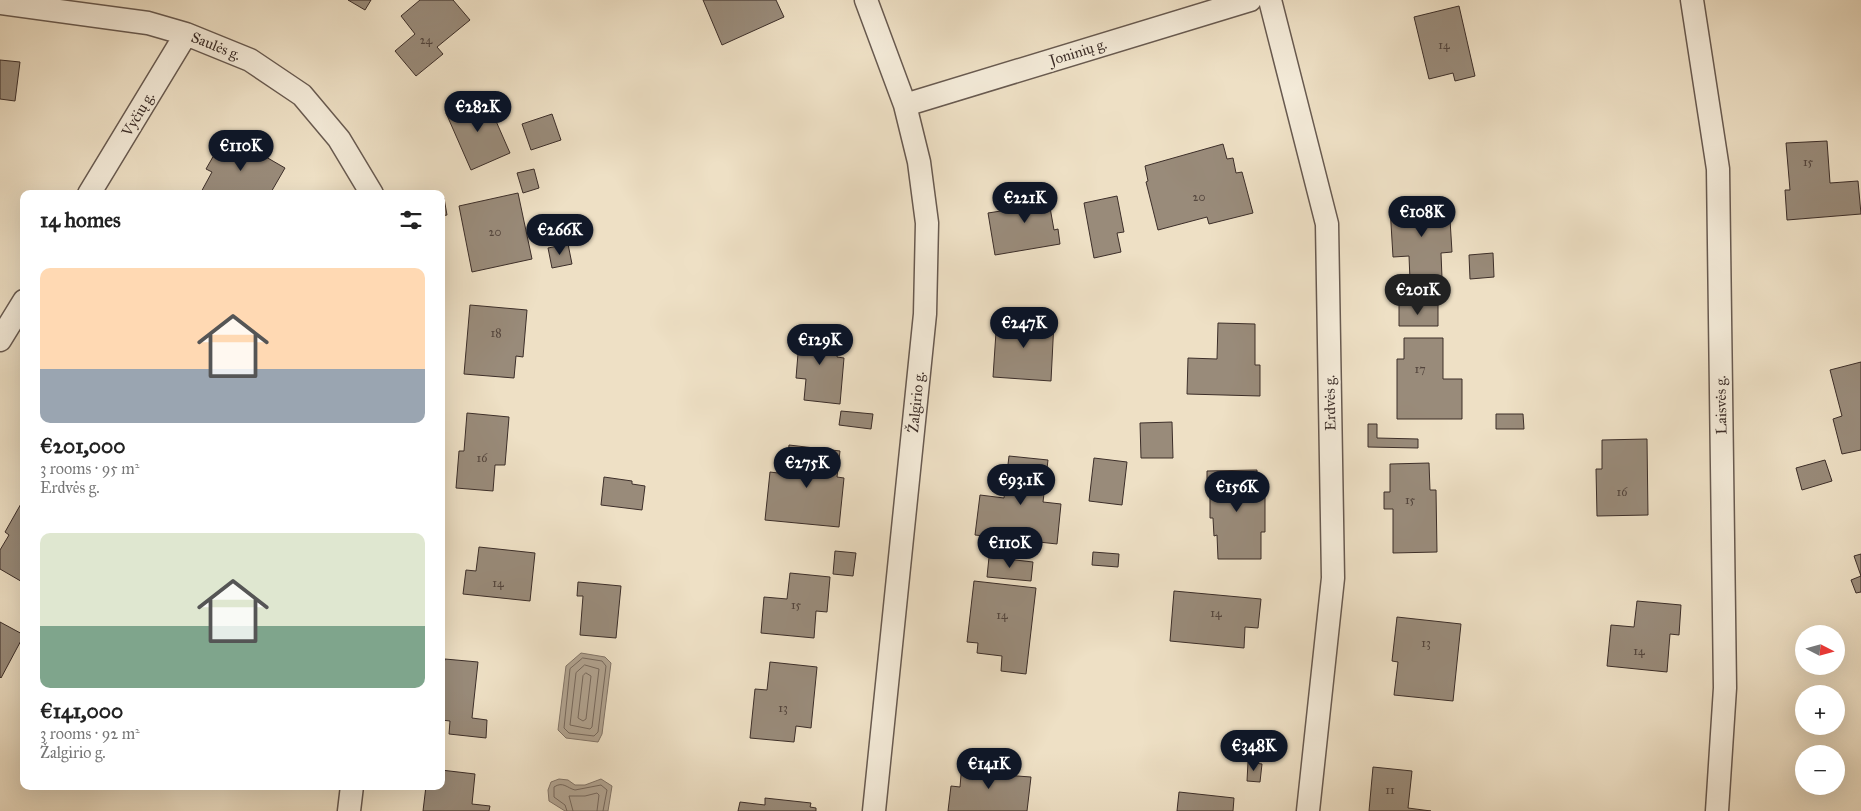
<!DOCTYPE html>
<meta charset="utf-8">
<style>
:root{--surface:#fff;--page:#f2f2f2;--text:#222;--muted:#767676;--accent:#111827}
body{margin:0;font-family:"IM FELL Great Primer",serif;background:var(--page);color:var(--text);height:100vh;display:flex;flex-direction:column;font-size:19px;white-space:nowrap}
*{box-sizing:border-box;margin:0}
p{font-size:16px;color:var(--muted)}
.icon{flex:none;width:28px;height:28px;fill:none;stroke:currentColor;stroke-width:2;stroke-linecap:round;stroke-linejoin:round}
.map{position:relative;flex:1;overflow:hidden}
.drawer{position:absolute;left:20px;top:190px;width:425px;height:600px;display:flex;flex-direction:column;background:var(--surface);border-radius:10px;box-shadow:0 5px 20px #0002}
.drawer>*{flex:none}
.needle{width:32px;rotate:96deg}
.tools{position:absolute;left:1795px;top:625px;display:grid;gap:10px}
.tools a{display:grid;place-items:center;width:50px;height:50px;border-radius:50%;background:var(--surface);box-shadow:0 5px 20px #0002;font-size:25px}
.price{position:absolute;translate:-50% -42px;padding:0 11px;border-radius:18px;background:var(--accent);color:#fff;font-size:16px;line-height:32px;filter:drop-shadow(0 1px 2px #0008)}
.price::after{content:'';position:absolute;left:50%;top:30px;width:15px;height:11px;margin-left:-8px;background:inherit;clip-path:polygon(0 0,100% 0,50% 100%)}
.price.on{background:#222;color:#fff}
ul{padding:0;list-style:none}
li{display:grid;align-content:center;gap:10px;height:265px;padding:0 20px}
li span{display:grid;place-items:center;height:155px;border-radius:10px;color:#555}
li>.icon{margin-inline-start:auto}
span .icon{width:90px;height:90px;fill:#fffc;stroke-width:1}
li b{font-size:21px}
h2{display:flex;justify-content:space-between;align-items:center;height:60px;padding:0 20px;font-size:21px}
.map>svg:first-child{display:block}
.water{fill:#b1a390;stroke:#827467}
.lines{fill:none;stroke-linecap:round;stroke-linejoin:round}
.shore{stroke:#76685c;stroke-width:1}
.building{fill:#998b7a;stroke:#3c2e29}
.street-casing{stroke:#685a50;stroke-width:25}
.street{stroke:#f4ebd9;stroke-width:22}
.labels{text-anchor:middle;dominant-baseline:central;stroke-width:4;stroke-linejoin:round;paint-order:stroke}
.number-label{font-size:12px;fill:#53453d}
.street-label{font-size:15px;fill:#3c2e29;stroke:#f4ebd9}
</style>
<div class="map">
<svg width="1861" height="811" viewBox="0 0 1861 811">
<rect width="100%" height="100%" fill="#eee0c5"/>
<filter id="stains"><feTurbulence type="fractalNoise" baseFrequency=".004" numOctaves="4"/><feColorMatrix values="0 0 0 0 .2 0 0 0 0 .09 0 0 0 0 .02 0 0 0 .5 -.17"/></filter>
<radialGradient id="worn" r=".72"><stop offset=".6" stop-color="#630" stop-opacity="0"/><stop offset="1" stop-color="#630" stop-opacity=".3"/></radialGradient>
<path class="water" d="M581,653L605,657L611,663L602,734L598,742L566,738L558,730L566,666Z
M559,779L568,780L575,785H585L601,779L612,786L608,811H565L549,801L548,790L551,782Z"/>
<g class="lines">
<path class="shore" d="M583,658L602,661L606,666L598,732L594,736L569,733L564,728L570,669Z
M585,665L599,669L592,727L590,729L570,725L576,673Z
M586,673L591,676L586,719L583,721L578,718L583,676Z
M567,811L565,805L554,797V787C563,781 567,788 575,790L601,785L607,790L603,811
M573,811L569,796H585L597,793L599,795L597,811"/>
</g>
<path class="building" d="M348,0H371L365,10Z
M420,0H453L470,20L437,47L443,54L416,76L395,51L415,34L401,16Z
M703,0H776L784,17L722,45Z
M1459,6L1475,76L1455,81L1453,73L1429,79L1414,17Z
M0,60L20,62L15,101L0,99Z
M485,96L510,153L471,170L446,113Z
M552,114L561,140L531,150L522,124Z
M233,138L285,168L270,194H200L212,172L206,169L218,148L225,152Z
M1827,141L1830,183L1858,181L1861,214L1787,220L1785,190H1790L1786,143Z
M1223,144L1227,159L1233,158L1236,173L1242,172L1253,213L1209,224L1207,217L1158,230L1146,182L1148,181L1145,166Z
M534,169L539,188L523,193L517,173Z
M1046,185L1054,230L1058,229L1060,244L995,255L988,213L1020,208L1017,189Z
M518,193L532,259L472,272L459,206Z
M1117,196L1124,232L1117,233L1121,252L1094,258L1084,203Z
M444,198L447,215L441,216V199Z
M1449,203L1452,252L1441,253L1442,278L1410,280L1409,256L1393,257L1390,207Z
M568,244L572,264L552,268L548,248Z
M1493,253L1494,277L1470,279L1469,255Z
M470,305L527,310L523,357L516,356L514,378L464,374Z
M1399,305H1438V326H1399Z
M997,317L1054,321L1051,381L993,377Z
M1218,323L1255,324V365H1260V396L1187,394L1188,358L1217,359Z
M800,329L840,333L837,357L844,358L840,404L804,400L806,379L796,378Z
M1404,338H1443V379H1462V419H1397V359H1404Z
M1861,362V450L1842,454L1833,419L1842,416L1830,370Z
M841,411L873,414L871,429L839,425Z
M467,413L509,417L505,465H495L493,491L456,488L459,451H464Z
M1496,414H1523L1524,429H1496Z
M1172,422L1173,458H1141L1140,423Z
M1368,424H1377V438L1418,439V448L1368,447Z
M1647,439L1648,515L1597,516L1596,469H1602V440Z
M789,445L840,451L837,477L844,478L839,527L765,520L770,472L786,474Z
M1009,456L1048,460L1043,502L1061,504L1057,544L975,535L980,495L1004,498Z
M1094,458L1127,462L1122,505L1089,501Z
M1825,460L1832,481L1802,490L1796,468Z
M1429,463L1430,490H1436L1437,552L1393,553V509H1384V492H1390V464Z
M1257,470V484H1265V532H1261V559H1218L1217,535L1214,536L1213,518H1210V491H1207V471Z
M604,477L632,481V484L645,486L642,510L601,505Z
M22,502L24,504V583L0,569V550L9,535L5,532Z
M479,547L535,553L530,601L463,594L466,570L476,571Z
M835,551L856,553L853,576L833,574Z
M1093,552L1119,554L1118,567L1092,565Z
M1861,554V592L1856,593L1851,580L1861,576L1854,556Z
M989,557L1033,562L1031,581L987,577Z
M790,573L830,577L827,612L816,611L814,638L761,633L764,597L787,599Z
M974,581L1036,588L1026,674L1001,671L1002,656L977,653L978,643L967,642Z
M578,582L621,586L616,638L580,635L583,596H577Z
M1174,591L1261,599L1258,628L1245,627L1244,648L1170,641Z
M1637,601L1681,605L1679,635L1670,634L1667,672L1607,666L1611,625L1634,627Z
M1397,617L1461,624L1453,701L1394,695L1398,662L1392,661Z
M0,622L24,635L1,678L0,677Z
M445,659L478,662L472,718L487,720L486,738L449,734L450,721L441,720V676Z
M770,662L817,667L811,728L796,726L794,742L750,738L755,689L767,690Z
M1248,762L1262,764L1260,782L1247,781Z
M962,763L1004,767L1003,775L1031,777L1027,811H948L951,786L960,787Z
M1373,767L1412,771L1408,808L1431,811H1369Z
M441,770L475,774L472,804L490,806L489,811H423L426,786H441Z
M1179,792L1234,798L1233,811H1177Z
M765,798L811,803L810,807L816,808V811H738L740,802L765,805Z"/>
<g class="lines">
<g class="street-casing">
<path id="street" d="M866,0L905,105L919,162L927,223L925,314L874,811
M1270,0L1327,224L1333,578L1308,811
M1692,0L1718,169L1725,688L1717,811
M0,3L148,23L186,34L250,60L302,95L339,139L372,194
M905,105L1250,0
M89,194L186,34
M0,340L24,301
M349,811L352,786"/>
</g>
<use href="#street" class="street"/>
</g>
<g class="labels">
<g class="number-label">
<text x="426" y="40">24</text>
<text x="1444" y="45">14</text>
<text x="1808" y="162">15</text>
<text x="1199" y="197">20</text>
<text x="495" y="232">20</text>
<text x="496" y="333">18</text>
<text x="1420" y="369">17</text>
<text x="482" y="458">16</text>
<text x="1622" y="492">16</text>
<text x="1410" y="500">15</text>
<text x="498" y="583">14</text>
<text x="796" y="605">15</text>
<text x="1216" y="613">14</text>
<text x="1002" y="615">14</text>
<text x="1426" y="643">13</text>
<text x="1639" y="651">14</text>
<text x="783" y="708">13</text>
<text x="1390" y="790">11</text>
</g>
<g class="street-label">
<text transform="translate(216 46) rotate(22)">Saulės g.</text>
<text transform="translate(1078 52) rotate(-17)">Joninių g.</text>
<text transform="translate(138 114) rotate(-59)">Vyčių g.</text>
<text transform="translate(916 402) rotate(-84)">Žalgirio g.</text>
<text transform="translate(1330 403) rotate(-91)">Erdvės g.</text>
<text transform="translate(1721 405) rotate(-91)">Laisvės g.</text>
</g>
</g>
<rect width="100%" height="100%" filter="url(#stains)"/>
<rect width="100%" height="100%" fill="url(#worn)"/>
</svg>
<div class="tools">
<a><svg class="needle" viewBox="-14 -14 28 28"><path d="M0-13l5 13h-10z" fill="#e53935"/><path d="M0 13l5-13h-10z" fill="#767676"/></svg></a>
<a>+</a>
<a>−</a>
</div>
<b class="price" style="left:478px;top:133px">€282K</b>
<b class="price" style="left:241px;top:172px">€110K</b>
<b class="price" style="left:1025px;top:224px">€221K</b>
<b class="price" style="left:1422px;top:238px">€108K</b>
<b class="price" style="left:560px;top:256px">€266K</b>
<b class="price on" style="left:1418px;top:316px">€201K</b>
<b class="price" style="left:1024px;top:349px">€247K</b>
<b class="price" style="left:820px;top:366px">€129K</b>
<b class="price" style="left:807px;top:489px">€275K</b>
<b class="price" style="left:1021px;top:506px">€93.1K</b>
<b class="price" style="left:1237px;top:513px">€156K</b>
<b class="price" style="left:1010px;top:569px">€110K</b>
<b class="price" style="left:1254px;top:772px">€348K</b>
<b class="price" style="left:989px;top:790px">€141K</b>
<section class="drawer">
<h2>14 homes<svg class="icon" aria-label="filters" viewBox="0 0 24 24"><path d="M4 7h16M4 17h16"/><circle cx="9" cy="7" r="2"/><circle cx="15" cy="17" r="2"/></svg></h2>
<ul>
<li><span style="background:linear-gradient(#ffd9b3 65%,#9aa5b1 0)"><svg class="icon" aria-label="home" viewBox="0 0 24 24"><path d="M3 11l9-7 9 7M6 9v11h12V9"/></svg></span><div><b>€201,000</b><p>3 rooms · 95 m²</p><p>Erdvės g.</p></div></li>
<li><span style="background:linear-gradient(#dfe7d0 60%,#7fa58c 0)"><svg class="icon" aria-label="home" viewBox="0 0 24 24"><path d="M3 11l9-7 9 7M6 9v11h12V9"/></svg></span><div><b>€141,000</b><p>3 rooms · 92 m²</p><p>Žalgirio g.</p></div></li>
</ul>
</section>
</div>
